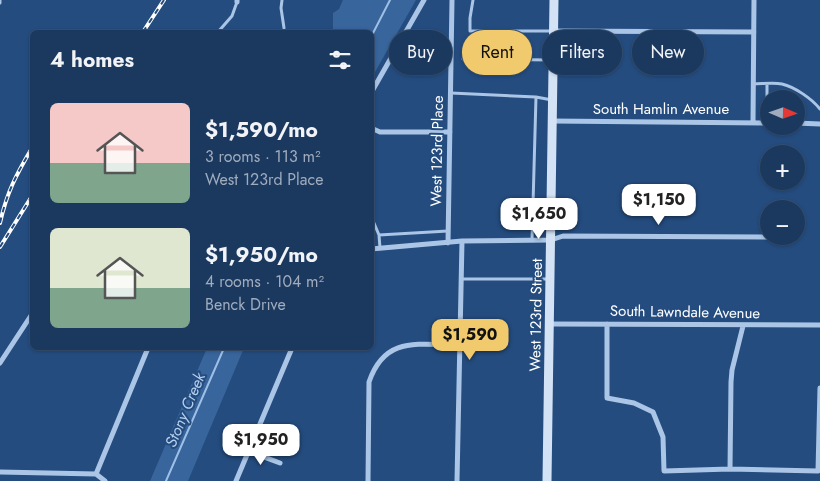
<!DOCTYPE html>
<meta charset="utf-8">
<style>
:root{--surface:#1b395f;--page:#284468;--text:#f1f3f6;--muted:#a0acbd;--line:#395374;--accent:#f0ca6d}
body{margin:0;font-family:Jost,sans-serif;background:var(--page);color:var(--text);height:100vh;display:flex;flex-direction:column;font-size:19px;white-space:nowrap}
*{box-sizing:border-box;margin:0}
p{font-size:16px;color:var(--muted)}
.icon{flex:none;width:28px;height:28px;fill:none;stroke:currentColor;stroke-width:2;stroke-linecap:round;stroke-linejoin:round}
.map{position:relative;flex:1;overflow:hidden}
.sheet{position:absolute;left:30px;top:30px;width:344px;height:320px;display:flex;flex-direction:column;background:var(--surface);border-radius:8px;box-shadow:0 1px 4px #0004,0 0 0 1px var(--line)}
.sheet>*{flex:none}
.guide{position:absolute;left:389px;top:30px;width:356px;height:45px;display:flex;gap:10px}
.needle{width:32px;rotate:92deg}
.buttons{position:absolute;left:760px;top:90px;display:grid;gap:10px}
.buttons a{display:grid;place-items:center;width:45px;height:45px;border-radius:50%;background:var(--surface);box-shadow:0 1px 4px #0004,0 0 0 1px var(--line);font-size:25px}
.price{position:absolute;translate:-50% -42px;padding:0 11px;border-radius:10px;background:#fff;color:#222;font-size:16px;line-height:32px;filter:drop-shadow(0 1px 2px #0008)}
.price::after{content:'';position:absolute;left:50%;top:30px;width:15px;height:11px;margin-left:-8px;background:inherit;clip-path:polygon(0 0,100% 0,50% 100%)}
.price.on{background:var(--accent);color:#111}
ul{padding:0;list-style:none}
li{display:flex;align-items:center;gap:15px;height:125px;padding:0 20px}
li span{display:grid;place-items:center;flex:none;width:140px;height:100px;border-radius:8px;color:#555}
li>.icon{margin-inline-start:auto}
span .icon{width:60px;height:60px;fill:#fffc;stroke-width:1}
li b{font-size:21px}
h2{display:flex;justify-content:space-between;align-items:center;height:60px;padding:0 20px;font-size:21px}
.chip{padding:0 18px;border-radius:22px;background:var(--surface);box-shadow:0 1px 4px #0004,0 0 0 1px var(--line);font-size:18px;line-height:45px}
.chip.on{background:var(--accent);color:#111}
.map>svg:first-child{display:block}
.green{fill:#38659c}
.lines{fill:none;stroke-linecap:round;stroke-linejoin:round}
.stream{stroke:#9ec0e7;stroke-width:2}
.lane{stroke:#aac5e6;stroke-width:3}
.street{stroke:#aac5e6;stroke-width:5}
.secondary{stroke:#d3e2f5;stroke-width:9}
.rail-casing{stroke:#fff;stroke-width:4}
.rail{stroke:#244c7f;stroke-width:2;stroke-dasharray:5.5;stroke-linecap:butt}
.labels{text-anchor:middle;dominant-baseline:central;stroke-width:4;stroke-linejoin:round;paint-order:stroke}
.street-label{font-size:15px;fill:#fff;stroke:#244c7f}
.water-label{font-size:16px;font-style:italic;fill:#b5cfee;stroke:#244c7f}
</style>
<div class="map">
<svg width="820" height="481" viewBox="0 0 820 481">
<rect width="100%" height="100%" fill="#244c7f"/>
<path class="green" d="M343,0H416L371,79V32H333V13L339,9Z
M207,348H244L188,481H150Z"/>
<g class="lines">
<path class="stream" d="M371,37L390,0
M166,481L224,348"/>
<path class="lane" d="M282,0L281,8L284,28
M473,0L470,18V31H553
M0,3V0
M218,32L232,16L237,2
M463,59L552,60
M753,84C762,84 773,82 782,84C795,87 812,99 820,109
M767,84V111
M451,93L536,97L552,100
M371,167V166
M371,216L379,235L380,248
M379,235L448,231
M532,240L536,97
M462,279H548"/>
<path class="street" d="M237,2V0
M553,31L754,32
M371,93L424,0
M552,121L769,123
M753,122L754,0
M796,123L820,124
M371,128L380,132H450
M448,243L452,0
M371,249L462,241L551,240L563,236L771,237
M549,324L820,325
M607,324V398L634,403L653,412L663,437L664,471L730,469L818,471L820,388
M0,363L32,314
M248,451L280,463
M730,469L731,382L732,370L743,326
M0,472L96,474
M96,474L148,348
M96,474L105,481
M236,481L292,348
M368,481L369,382C385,335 419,345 460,345
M457,481L462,241"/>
<path class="secondary" d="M547,481L554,0"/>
<g class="rail-casing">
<path id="rail" d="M143,32L164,0
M0,223C7,192 16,175 32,148
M0,247L32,196"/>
</g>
<use href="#rail" class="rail"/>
</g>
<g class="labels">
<g class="street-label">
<text x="661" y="109">South Hamlin Avenue</text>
<text transform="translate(437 151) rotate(-89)">West 123rd Place</text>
<text transform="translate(685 312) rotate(1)">South Lawndale Avenue</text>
<text transform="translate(536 315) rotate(-89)">West 123rd Street</text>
</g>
<g class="water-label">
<text transform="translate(185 410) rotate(-67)">Stony Creek</text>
</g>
</g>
</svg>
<div class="buttons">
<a><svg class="needle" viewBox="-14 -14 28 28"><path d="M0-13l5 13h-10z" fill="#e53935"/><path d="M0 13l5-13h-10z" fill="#a0acbd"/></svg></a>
<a>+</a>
<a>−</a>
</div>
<b class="price" style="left:659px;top:226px">$1,150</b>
<b class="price" style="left:539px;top:240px">$1,650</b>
<b class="price on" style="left:470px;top:361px">$1,590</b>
<b class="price" style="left:261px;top:466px">$1,950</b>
<div class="guide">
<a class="chip">Buy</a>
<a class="chip on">Rent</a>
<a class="chip">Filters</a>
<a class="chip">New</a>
</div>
<section class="sheet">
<h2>4 homes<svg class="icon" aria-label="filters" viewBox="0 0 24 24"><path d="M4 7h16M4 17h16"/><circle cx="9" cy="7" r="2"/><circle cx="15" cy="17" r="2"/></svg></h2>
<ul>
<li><span style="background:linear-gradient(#f6c9c9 60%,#7fa58c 0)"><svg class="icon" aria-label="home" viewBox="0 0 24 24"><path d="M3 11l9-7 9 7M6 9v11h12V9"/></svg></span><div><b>$1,590/mo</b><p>3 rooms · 113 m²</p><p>West 123rd Place</p></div></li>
<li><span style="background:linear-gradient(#dfe7d0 60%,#7fa58c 0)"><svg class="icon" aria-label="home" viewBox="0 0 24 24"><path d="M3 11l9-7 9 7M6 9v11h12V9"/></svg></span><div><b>$1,950/mo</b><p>4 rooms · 104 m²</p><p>Benck Drive</p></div></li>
</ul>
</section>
</div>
